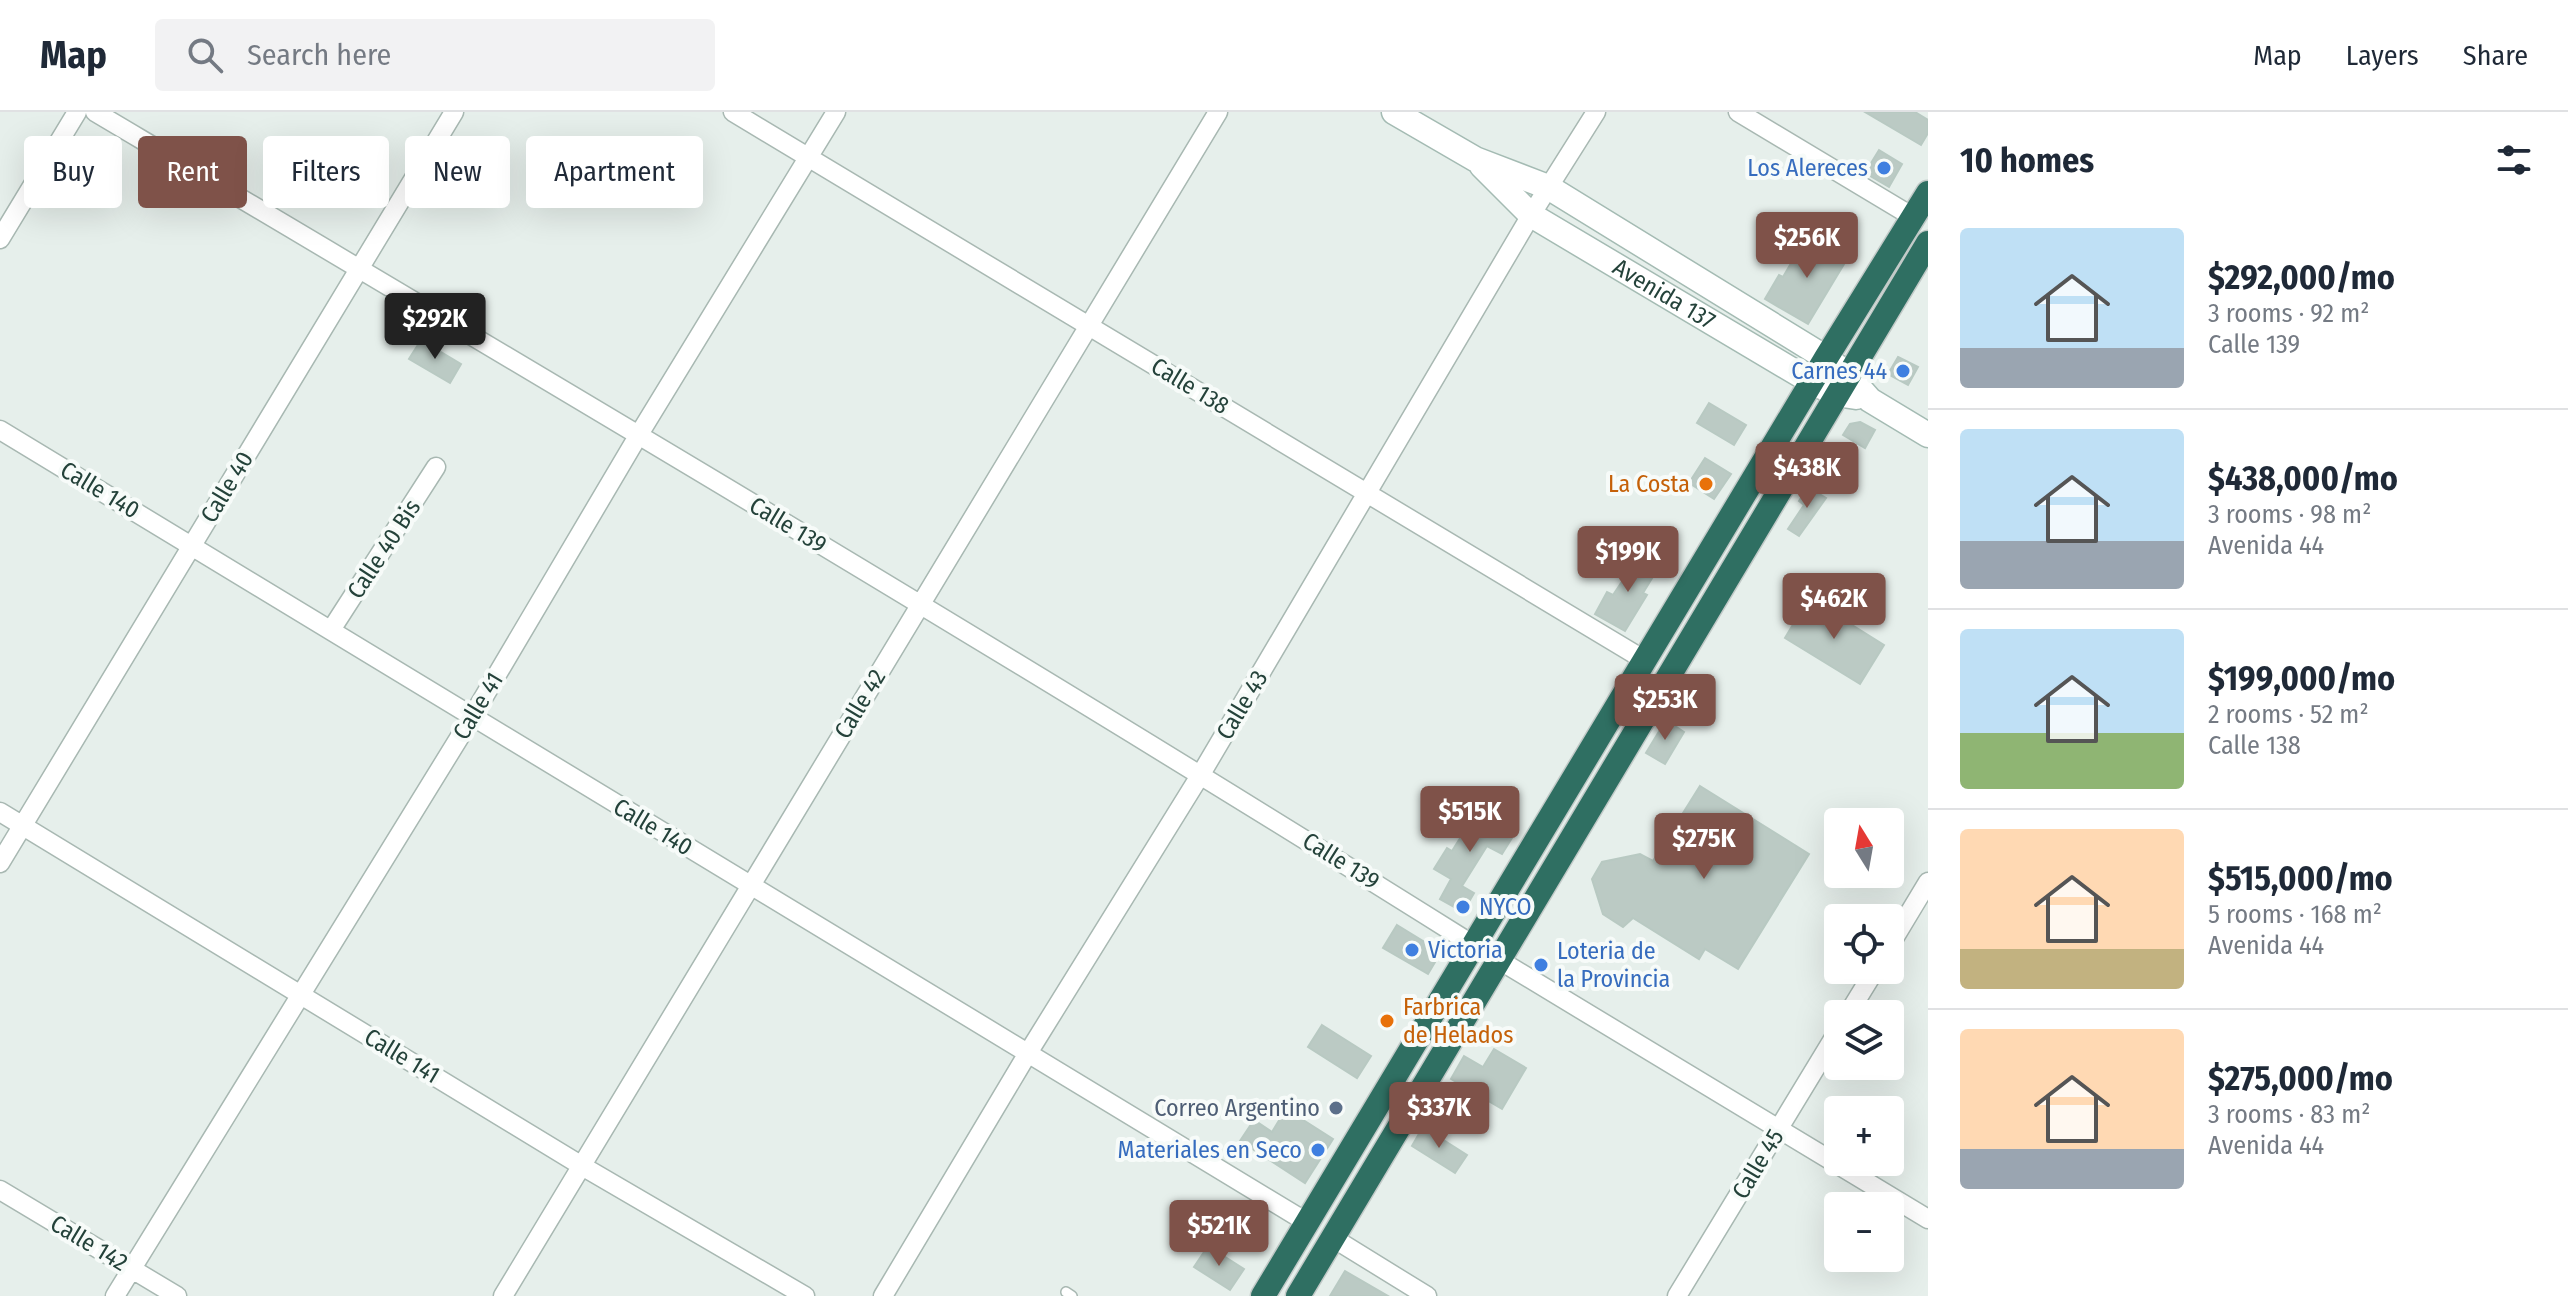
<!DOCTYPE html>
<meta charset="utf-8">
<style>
:root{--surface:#fff;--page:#f2f2f3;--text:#1f2937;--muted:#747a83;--line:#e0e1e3;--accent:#7f5249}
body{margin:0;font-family:"Fira Sans Condensed",sans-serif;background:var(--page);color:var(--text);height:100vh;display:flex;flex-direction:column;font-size:30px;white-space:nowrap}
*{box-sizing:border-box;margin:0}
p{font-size:26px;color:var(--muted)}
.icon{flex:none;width:44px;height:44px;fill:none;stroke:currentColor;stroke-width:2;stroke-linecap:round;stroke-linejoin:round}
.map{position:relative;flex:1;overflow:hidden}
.panel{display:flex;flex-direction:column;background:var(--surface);width:640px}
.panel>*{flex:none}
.hud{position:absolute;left:24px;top:24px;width:760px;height:72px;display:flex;gap:16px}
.needle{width:52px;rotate:349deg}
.controls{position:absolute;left:1824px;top:696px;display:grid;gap:16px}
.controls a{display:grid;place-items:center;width:80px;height:80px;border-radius:8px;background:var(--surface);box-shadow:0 8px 32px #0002;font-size:40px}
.price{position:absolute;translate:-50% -68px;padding:0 18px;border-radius:8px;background:var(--accent);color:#fff;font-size:26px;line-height:52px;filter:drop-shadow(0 2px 4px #0008)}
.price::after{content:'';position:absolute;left:50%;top:48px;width:24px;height:18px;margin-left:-12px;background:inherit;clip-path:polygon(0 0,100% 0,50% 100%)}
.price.on{background:#222;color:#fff}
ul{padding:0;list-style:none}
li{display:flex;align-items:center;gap:24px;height:200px;padding:0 32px}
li+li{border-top:2px solid var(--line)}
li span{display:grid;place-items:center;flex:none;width:224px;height:160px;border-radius:8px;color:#555}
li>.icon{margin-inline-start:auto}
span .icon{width:96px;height:96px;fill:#fffc;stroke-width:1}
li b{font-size:34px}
h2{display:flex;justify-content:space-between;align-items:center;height:96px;padding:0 32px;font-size:34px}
.chip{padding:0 28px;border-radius:8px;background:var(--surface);box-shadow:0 8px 32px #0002;font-size:28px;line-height:72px}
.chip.on{background:var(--accent);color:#fff}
header{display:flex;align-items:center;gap:48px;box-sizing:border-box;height:112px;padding:0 40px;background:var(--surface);border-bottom:2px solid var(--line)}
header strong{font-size:38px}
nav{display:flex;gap:44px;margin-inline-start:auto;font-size:28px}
.search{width:560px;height:72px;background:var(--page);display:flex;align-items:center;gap:20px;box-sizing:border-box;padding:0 28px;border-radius:8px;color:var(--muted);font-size:30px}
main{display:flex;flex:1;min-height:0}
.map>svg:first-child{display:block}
.building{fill:#bbcac4;stroke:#b8c9c2;stroke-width:2}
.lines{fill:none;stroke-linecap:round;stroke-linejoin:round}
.lane-casing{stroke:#a8b8b2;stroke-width:12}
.street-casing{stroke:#a8b8b2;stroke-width:21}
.secondary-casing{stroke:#a4bbb3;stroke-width:27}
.highway-casing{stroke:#c2cac8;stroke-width:27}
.lane{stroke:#fff;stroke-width:9}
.street{stroke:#fff;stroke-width:18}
.secondary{stroke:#fff;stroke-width:24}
.highway{stroke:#2f6f62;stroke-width:24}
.shop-dot{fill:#3f7fe0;stroke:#f7fbf9;stroke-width:3}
.food-dot{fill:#e8710a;stroke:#f7fbf9;stroke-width:3}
.service-dot{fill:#5c6f8a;stroke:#f7fbf9;stroke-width:3}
.labels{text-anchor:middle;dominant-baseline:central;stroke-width:8;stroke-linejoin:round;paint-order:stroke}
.shop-label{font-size:24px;fill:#366cbe;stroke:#f7fbf9;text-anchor:end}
.street-label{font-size:24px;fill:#24423a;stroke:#f7fbf9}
.food-label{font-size:24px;fill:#c56008;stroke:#f7fbf9;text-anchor:end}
.service-label{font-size:24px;fill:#4e5e75;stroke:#f7fbf9;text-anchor:end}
</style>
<header>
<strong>Map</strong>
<div class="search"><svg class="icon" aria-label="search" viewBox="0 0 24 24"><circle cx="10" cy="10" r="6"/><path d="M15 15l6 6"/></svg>Search here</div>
<nav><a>Map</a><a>Layers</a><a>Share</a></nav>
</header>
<main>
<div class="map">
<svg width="1928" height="1184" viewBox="0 0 1928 1184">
<rect width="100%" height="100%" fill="#e6efeb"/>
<path class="building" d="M1865,0H1915L1928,8V21L1921,33Z
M1879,38L1902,52L1889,75L1865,61Z
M1807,124L1847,147L1808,212L1765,187L1779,163L1783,165Z
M421,228L461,252L450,271L409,247Z
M1898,245L1918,255L1908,273L1888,262Z
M1709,291L1746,313L1734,333L1697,311Z
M1860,310L1875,318L1865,336L1843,323L1850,312Z
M1705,346L1731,362L1714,387L1689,371Z
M1808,375L1826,386L1799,424L1788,417L1804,393L1799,389Z
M1641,441L1660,453L1643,481L1647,483L1625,519L1595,502L1607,480L1613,483Z
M1809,486L1884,533L1860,572L1785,526Z
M1666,608L1684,620L1665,652L1646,641Z
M1700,674L1809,742L1738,857L1705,837L1699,847L1633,806L1623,815L1603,802L1592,767L1602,750L1640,742L1653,749Z
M1467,692L1515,721L1502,742L1487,734L1462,774L1474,781L1463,800L1440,787L1451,767L1434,757L1447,736L1452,739L1469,712L1459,706Z
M1397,813L1441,840L1428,862L1383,836Z
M1322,913L1371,944L1357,966L1308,935Z
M1494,937L1526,956L1502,997L1451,967L1464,944L1483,955Z
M1286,997L1333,1027L1305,1071L1240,1029L1254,1008L1272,1020Z
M1423,1015L1467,1043L1455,1061L1412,1034Z
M1208,1134L1244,1157L1230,1178L1194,1155Z
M1345,1159L1388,1184H1330Z"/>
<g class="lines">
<g class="lane-casing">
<path id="lane" d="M1066,1180L1072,1184"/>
</g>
<g class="street-casing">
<path id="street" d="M95,0C557,274 1020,548 1475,834
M733,0L1646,549
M1738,0L1913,105
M0,127L77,0
M0,318L1308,1111
M331,518L436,355
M0,700L582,1054L805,1184
M0,751L454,0
M1890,833L1928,770
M1499,848L1928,1107
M1848,902L1875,858
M0,1078L177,1184
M1333,1126L1427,1184
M115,1184L472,605L638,324L836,0
M503,1184L1218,0
M883,1184L1028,941L1201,662L1531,103L1596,0
M1677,1184L1838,919"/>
</g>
<g class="secondary-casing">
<g id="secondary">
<path d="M1394,0L1475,47L1548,75L1826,246L1847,262L1870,288L1928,323"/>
<path id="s1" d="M1482,54L1531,103L1812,270L1836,282L1856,285"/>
</g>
</g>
<g class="highway-casing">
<path id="highway" d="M1263,1184L1826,246L1928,81
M1298,1184L1928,131"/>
</g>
<use href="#lane" class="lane"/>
<use href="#street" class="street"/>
<use href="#secondary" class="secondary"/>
<use href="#highway" class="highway"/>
</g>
<g class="shop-dot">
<circle cx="1884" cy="56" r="8"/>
<circle cx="1903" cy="259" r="8"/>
<circle cx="1463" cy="795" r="8"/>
<circle cx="1412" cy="838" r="8"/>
<circle cx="1541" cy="853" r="8"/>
<circle cx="1318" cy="1038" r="8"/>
</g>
<g class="food-dot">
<circle cx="1706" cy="372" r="8"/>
<circle cx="1387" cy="909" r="8"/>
</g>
<circle class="service-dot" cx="1336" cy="996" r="8"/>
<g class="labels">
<g class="shop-label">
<text x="1868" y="56">Los Alereces</text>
<text x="1887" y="259">Carnes 44</text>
<text x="1479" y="795" text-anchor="start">NYCO</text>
<text x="1428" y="838" text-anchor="start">Victoria</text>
<text x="1557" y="839" text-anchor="start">Loteria de<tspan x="1557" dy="28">la Provincia</tspan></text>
<text x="1302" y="1038">Materiales en Seco</text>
</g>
<g class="street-label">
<text stroke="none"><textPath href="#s1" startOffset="224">Avenida 137</textPath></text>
<text transform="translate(1190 274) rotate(31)">Calle 138</text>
<text transform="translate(227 375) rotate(-59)">Calle 40</text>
<text transform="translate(100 378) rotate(31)">Calle 140</text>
<text transform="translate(788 413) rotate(31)">Calle 139</text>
<text transform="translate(384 437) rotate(-57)">Calle 40 Bis</text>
<text transform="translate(860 592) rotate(-59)">Calle 42</text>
<text transform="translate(1242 593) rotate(-59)">Calle 43</text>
<text transform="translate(478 594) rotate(-59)">Calle 41</text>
<text transform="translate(653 715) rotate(31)">Calle 140</text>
<text transform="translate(1341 749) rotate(32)">Calle 139</text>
<text transform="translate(402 944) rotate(31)">Calle 141</text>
<text transform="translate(1758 1052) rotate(-59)">Calle 45</text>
<text transform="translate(89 1131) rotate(31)">Calle 142</text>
</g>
<g class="food-label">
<text x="1690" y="372">La Costa</text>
<text x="1403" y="895" text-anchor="start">Farbrica<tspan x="1403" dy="28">de Helados</tspan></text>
</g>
<g class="service-label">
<text x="1320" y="996">Correo Argentino</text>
</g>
</g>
</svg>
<div class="controls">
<a><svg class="needle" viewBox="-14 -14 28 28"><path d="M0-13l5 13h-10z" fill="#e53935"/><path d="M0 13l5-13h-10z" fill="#747a83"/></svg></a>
<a><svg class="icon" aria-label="locate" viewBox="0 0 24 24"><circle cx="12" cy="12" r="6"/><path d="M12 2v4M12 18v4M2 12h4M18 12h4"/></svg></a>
<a><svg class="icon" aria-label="layers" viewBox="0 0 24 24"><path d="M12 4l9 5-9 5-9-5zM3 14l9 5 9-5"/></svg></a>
<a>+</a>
<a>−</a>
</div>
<b class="price" style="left:1807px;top:168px">$256K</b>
<b class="price on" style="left:435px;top:249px">$292K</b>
<b class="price" style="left:1807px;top:398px">$438K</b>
<b class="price" style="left:1628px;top:482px">$199K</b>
<b class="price" style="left:1834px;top:529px">$462K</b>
<b class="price" style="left:1665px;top:630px">$253K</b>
<b class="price" style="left:1470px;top:742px">$515K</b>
<b class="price" style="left:1704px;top:769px">$275K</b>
<b class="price" style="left:1439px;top:1038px">$337K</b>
<b class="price" style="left:1219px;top:1156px">$521K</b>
<div class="hud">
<a class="chip">Buy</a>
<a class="chip on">Rent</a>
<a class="chip">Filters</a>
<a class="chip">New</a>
<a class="chip">Apartment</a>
</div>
</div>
<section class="panel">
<h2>10 homes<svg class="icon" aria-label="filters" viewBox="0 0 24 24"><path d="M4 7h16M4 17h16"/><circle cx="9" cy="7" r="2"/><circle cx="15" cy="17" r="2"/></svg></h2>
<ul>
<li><span style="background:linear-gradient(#bfe0f5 75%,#9aa5b1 0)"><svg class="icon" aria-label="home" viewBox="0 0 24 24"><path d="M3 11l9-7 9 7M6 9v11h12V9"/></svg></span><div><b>$292,000/mo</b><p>3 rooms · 92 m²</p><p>Calle 139</p></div></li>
<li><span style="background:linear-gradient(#bfe0f5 70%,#9aa5b1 0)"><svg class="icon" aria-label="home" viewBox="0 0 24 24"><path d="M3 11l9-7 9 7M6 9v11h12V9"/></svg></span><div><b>$438,000/mo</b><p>3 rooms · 98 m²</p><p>Avenida 44</p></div></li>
<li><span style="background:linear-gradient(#bfe0f5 65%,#8fb573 0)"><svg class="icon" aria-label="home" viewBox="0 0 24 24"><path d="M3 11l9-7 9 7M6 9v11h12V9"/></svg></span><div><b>$199,000/mo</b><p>2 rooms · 52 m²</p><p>Calle 138</p></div></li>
<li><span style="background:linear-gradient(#ffd9b3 75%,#c2b280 0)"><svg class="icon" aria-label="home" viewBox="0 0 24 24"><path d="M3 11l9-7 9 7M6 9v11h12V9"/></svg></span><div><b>$515,000/mo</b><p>5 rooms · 168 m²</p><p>Avenida 44</p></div></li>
<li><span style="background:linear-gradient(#ffd9b3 75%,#9aa5b1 0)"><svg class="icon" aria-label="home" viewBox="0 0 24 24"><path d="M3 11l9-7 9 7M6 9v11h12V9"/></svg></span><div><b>$275,000/mo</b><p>3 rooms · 83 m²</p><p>Avenida 44</p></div></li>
</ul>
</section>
</main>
